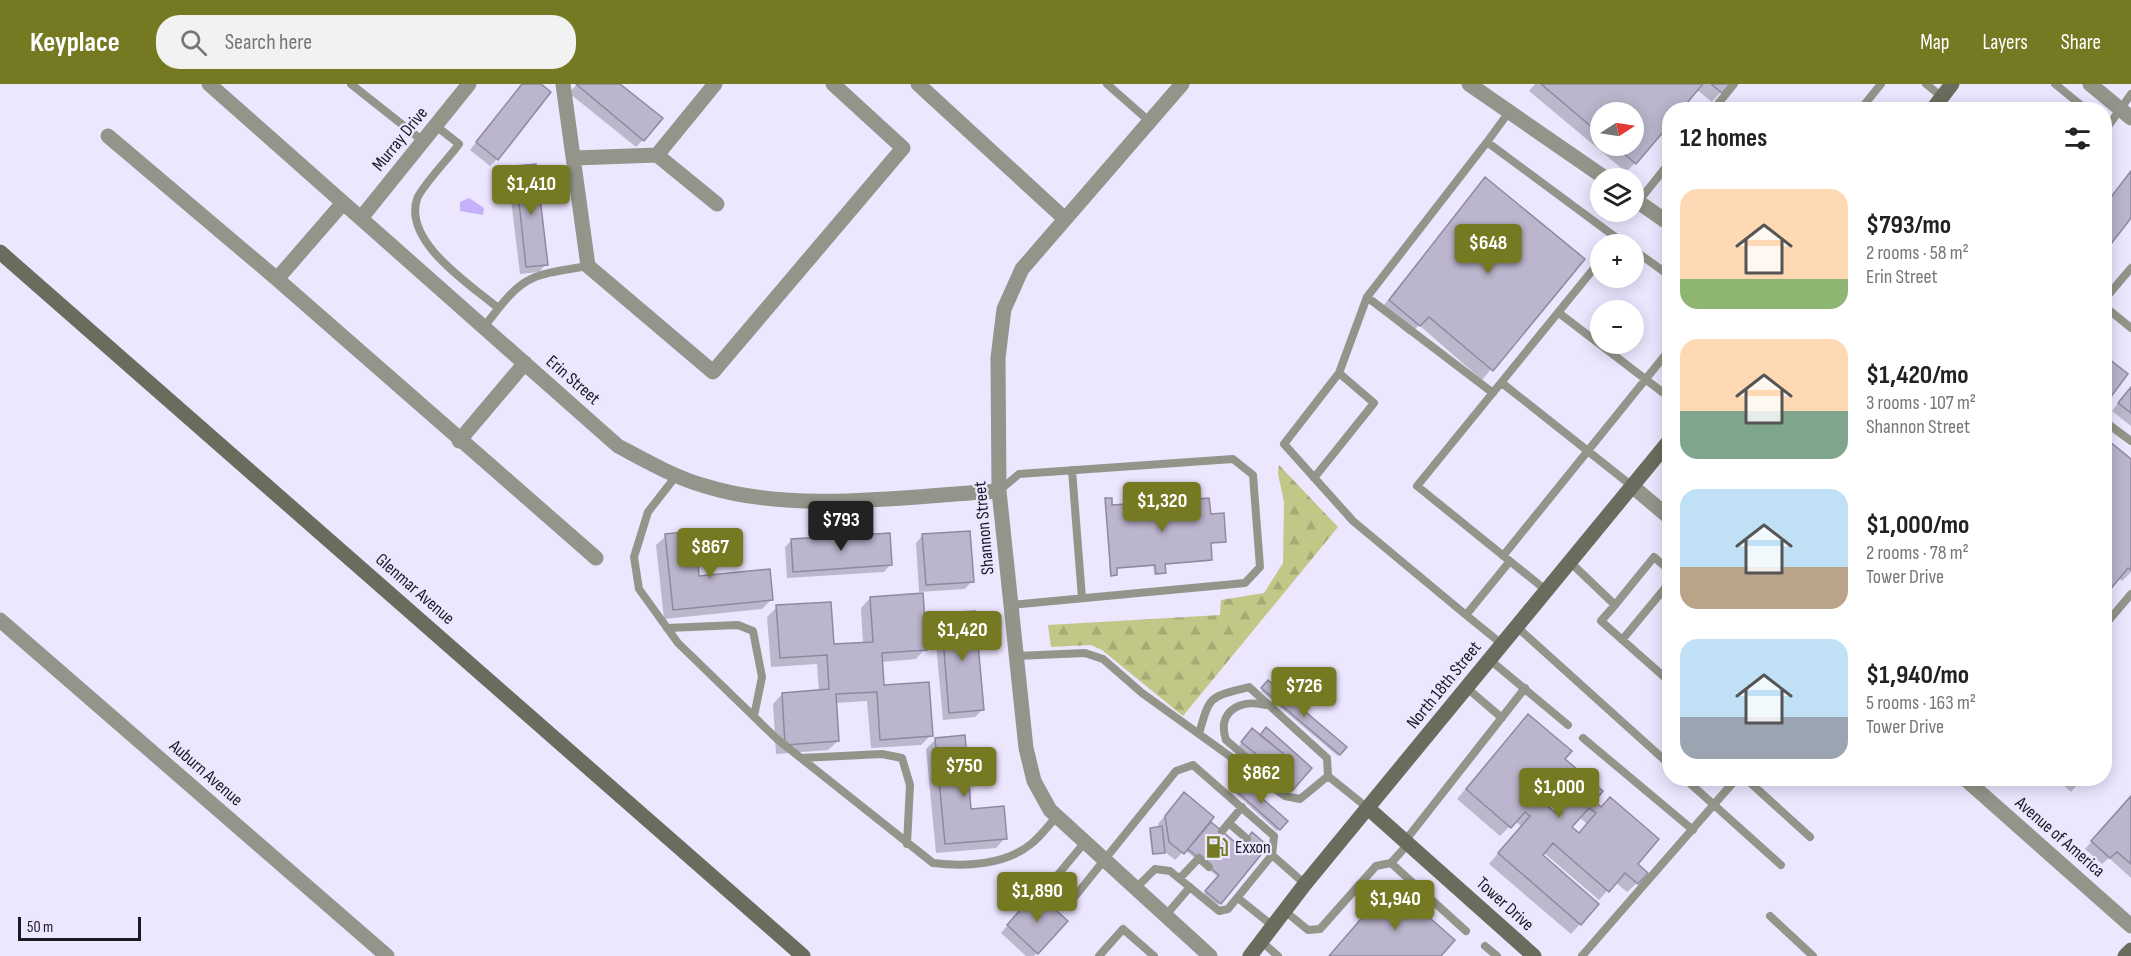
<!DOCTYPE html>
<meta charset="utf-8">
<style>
:root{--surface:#fff;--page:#f2f2f2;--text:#222;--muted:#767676;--accent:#757921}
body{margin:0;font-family:"Sofia Sans Condensed",sans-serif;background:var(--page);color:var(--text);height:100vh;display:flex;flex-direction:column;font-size:22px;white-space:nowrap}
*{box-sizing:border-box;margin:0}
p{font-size:20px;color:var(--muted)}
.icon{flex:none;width:33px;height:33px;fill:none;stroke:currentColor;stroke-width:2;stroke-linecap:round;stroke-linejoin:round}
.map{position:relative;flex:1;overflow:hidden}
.side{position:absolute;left:1662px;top:18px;width:450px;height:684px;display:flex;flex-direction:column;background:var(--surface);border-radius:24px;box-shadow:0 3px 15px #0003}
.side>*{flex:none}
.needle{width:39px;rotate:78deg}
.tools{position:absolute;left:1590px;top:18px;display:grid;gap:12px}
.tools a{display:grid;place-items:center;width:54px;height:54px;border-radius:50%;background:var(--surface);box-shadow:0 3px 15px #0003;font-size:30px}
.scale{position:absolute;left:18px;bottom:15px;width:123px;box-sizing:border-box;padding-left:6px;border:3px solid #1c1922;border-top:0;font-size:16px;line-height:21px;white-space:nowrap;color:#1c1922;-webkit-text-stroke:4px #ece6ff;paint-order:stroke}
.price{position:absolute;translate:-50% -51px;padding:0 14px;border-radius:6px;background:var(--accent);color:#fff;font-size:20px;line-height:39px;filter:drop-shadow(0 2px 3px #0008)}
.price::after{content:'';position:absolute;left:50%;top:36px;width:18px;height:14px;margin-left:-9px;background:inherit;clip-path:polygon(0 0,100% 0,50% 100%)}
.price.on{background:#222;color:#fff}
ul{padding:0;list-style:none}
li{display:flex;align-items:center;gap:18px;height:150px;padding:0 18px}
li span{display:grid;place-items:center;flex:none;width:168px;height:120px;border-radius:18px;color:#555}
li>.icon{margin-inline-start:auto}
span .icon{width:72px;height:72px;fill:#fffc;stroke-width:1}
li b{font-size:26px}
h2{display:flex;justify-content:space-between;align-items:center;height:72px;padding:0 18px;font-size:26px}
header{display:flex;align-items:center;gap:36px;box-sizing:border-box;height:84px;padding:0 30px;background:var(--accent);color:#fff}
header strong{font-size:28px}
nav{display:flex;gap:33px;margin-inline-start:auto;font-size:21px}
.search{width:420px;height:54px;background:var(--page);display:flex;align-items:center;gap:15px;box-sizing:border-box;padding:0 21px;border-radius:24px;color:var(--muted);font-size:22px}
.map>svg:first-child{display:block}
.forest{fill:url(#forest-firs)}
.water{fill:#c5b1f9}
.shadow{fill:#0003;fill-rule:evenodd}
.building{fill:#bbb5cd;stroke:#8f89a0;stroke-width:1.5;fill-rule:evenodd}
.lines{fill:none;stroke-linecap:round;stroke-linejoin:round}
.lane{stroke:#93958a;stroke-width:8}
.street{stroke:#93958a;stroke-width:15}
.secondary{stroke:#6b6c5d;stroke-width:15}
.labels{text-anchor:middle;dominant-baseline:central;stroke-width:4.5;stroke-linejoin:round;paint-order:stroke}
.street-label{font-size:18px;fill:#1c1922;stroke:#ece6ff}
.poi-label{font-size:18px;fill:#1c1922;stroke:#ece6ff;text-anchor:start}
</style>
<header>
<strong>Keyplace</strong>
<div class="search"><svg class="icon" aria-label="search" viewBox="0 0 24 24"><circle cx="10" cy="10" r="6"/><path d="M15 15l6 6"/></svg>Search here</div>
<nav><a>Map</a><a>Layers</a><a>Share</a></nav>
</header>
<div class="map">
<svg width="2131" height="872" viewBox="0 0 2131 872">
<defs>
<pattern id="forest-firs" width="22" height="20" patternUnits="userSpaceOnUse" patternTransform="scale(1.5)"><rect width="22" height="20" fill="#c2c788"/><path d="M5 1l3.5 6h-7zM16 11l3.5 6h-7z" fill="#a6aa75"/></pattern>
</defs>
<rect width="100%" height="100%" fill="#ece6ff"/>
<path class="forest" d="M1279,381L1338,443L1183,632L1102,566L1091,561L1051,563L1048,541L1220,531L1221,516L1264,509L1283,479L1284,418L1278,390Z"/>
<path class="water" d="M469,114L484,124L483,131L460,127V118Z"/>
<path class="shadow" d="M523,0H538L497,75L490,82L470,66Z
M577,0H618L643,56L636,63L569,9Z
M1535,0H1728L1712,18L1696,5L1670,26L1635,79L1626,88L1529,7ZM1600,28H1634V62H1600Z
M516,84L546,180L539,188L520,190L508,91Z
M1485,95L1583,175L1482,296L1419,241L1409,251L1380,226Z
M2131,303V342L2112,327Z
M2131,376V488L2122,497L2118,493Z
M1106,416L1111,423L1209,432L1225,457L1210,460L1209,477L1163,481L1162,490L1154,491L1153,482L1115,485L1116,491L1110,493Z
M923,451L972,497L965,505L919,508L916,459Z
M666,452L698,493L771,516L762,525L664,535L656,461Z
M792,456L891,480L884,488L787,494L785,463Z
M870,514L925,565L916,575L881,578L882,603L931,651L921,661L871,664L867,617L835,619L838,657L828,666L776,670L773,620L782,610L819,608L817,580L771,583L767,533L777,523L832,562L863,560L861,524Z
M942,531L982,626L975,633L943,636L934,538Z
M1670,577V600L1658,590Z
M1268,598L1339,670L1338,672L1261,607Z
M1519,642L1563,675L1636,780L1637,799L1627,808L1615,798L1599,816L1543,768L1540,771L1580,840L1571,850L1489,780L1521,742L1515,737L1500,752L1457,715ZM1549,713L1563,726L1557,732L1543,720ZM1579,733L1587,740L1578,751L1570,743Z
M1248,651L1260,652L1310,685L1290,707L1238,663Z
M936,655L969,727L1005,754L996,764L936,769L926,665Z
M2055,694H2083L2071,708Z
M1241,698L1286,738L1277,747L1233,707Z
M2131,714V794L2109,774L2102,780L2085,765Z
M1177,717L1205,745L1240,764L1266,762L1218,821L1204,810L1218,793L1185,766L1175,776L1164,767L1152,771L1149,747L1159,744L1158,740Z
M1029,817L1066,837L1034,872H1026L1001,849Z"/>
<path class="building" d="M522,0H541L551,8L498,76L476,58Z
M576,0H620L663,34L644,57Z
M1541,0H1703L1681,26H1670V40L1636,80L1615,62H1634V28H1600V50Z
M1711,0H1730L1722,9Z
M536,80L548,181L526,183L515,82Z
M2131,87V134L2104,169V122Z
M1485,93L1585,175L1493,287L1429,233L1420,242L1389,216Z
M2104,271L2128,290L2110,314L2104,310Z
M2131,303V329L2118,319Z
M2104,353L2131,375V486L2128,484L2104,513Z
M1105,414H1112V421L1209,414L1211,430L1224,429L1226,458L1211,459L1212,476L1165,480L1166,489L1156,490L1155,481L1117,484V491L1111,492Z
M695,447L699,492L770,485L773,516L673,526L665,450Z
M970,447L974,498L926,501L922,450Z
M890,449L892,481L793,488L791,455Z
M923,509L927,566L882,569L884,601L929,598L933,652L880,656L877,608L836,610L839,657L785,661L782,609L829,605L827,571L780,574L776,521L831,518L834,560L873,558L870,513Z
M975,527L984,626L949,629L941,529Z
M1268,596L1347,663L1340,671L1261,604Z
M1528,630L1572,667L1565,675L1603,707L1595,717L1601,723L1610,713L1659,755L1638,780L1648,789L1638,800L1625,789L1609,808L1553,759L1543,771L1599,820L1581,841L1498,769L1530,732L1525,728L1511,744L1466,705ZM1559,704L1572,715L1558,731L1545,720ZM1589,724L1596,729L1579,749L1572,743Z
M1266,643L1312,684L1293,706L1276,692L1290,675L1260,651Z
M1252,644L1290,675L1273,695L1262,686L1267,679L1241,658Z
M965,651L971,725L1004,722L1007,755L945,760L935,654Z
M1241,696L1288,737L1280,746L1234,705Z
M1184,708L1214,733L1184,770L1169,758L1165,732Z
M2131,712V780L2117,768L2110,774L2091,757Z
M1211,738L1241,763L1252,748L1268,762L1221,820L1205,807L1219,791L1188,765Z
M1162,742L1165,769L1153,770L1150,744Z
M1391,800L1455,856L1441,872H1329Z
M1036,808L1068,837L1038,870L1007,841Z"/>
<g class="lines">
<path class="lane" d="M351,0L423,57
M1107,0L1149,37
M1926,0L1942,13
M2055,0L2087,26
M1713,26L1734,0
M1860,26L1881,0
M436,42L459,60C450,73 421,103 417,115C403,158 471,201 498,224
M2104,48L2131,10
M1487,58L1509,28
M1638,118L1670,78
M1614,160L1618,155L1626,160
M1634,166L1670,192
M1367,213L1493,309
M2104,216L2131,184
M2104,222L2131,244
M1559,229L1670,314
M484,243C523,192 525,192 588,182
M1502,299L1632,402
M2104,337L2131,357
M1072,386L1082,514
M676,392L648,428L634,473L639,505L678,559L777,655L933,779C965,783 1005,781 1031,760C1041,752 1049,741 1057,732
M1314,394L1374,319L1339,289
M1000,406L1019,390L1233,375L1253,391L1260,483L1245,499L1011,521
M1503,472L1670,265
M1510,477L1466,531L1353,437L1284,360L1339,289L1367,213L1487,58L1618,155
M1570,478L1615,521L1654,473L1670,487
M1547,507L1417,402L1600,177
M1615,521L1601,537L1670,598
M1466,531L1503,561
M2104,542L2131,510
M1517,543L1670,681
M667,544L738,541L753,547L762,593L754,632
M1622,556L1670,498
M1016,572L1085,569L1103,575L1142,609L1285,712L1300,715L1328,692
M1490,576L1568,641
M1467,604L1502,634
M1266,621C1242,615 1216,626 1226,656L1282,704
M1199,650C1210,610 1210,613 1249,603L1327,674L1328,692L1369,725
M1583,654L1693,746
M801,674L882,670L902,674L910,701L907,760
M1684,694L1781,781
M1745,694L1810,753
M1229,739L1247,755
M1222,747L1242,723
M1405,757L1525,604
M1085,758L1051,799L1072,816L1176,687L1193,681L1274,752L1272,771L1305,800
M1391,779L1408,760
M1180,794L1199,774L1209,783
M1136,804L1155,785L1170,787L1219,827L1228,825L1272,771
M1238,814L1274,843
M1286,828L1308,846L1320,845L1376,782L1391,779L1466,847
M1166,831L1190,803
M1770,832L1813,872
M1262,858L1278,872
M1485,862L1497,872
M1099,872L1123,845L1154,872
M1582,872L1737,694"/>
<path class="street" d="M209,0L618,362C646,377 674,393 705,402C795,430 906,412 999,407
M563,0L588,182L713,288L903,64L833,0
M918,0L1065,135
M1182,0L1022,185L1004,225L998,274L999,407L1026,664L1034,697L1050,726L1210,872
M1469,0L1605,94
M2090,0L2131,34
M108,52L277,195L596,474
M657,71L715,0
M575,74L657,71L717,120
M1634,115L1670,140
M361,134L469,0
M277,195L343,119
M459,357L525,279
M1632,402L1670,434
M0,536L387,872
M1964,694L2131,842"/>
<path class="secondary" d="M1932,26L1952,0
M0,168L803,872
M1369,725L1534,872
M1250,872L1305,800L1670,356
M2125,872L2131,866"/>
</g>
<defs>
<g id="fuel-bare" transform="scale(1.8)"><path d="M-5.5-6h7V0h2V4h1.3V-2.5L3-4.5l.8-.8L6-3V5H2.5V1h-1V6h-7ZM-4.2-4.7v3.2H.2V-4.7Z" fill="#757921" stroke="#ece6ff" stroke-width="2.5" paint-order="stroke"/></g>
</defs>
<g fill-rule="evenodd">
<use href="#fuel-bare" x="1217" y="763"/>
</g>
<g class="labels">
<g class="street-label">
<text transform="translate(400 55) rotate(-51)">Murray Drive</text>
<text transform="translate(573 296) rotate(41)">Erin Street</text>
<text transform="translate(984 444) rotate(-95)">Shannon Street</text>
<text transform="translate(415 505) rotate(41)">Glenmar Avenue</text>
<text transform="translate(1444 601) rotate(-51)">North 18th Street</text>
<text transform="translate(206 689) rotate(41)">Auburn Avenue</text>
<text transform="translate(2060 753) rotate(41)">Avenue of America</text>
<text transform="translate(1505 820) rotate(42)">Tower Drive</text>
</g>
<g class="poi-label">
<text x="1235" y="763">Exxon</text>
</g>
</g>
</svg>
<div class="tools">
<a><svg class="needle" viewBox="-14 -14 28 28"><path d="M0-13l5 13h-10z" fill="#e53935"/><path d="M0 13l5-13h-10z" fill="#767676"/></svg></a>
<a><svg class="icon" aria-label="layers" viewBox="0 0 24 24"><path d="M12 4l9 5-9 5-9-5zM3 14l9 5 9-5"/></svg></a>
<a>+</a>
<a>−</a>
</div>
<div class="scale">50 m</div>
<b class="price" style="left:531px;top:132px">$1,410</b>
<b class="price" style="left:1488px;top:191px">$648</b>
<b class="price" style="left:1162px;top:449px">$1,320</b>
<b class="price on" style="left:841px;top:468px">$793</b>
<b class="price" style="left:710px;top:495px">$867</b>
<b class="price" style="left:962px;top:578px">$1,420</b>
<b class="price" style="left:1304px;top:634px">$726</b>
<b class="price" style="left:964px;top:714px">$750</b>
<b class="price" style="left:1261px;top:721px">$862</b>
<b class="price" style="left:1559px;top:735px">$1,000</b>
<b class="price" style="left:1037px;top:839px">$1,890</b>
<b class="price" style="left:1395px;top:847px">$1,940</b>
<section class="side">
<h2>12 homes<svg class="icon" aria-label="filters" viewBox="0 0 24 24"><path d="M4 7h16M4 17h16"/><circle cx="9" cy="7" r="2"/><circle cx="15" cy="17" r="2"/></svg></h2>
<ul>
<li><span style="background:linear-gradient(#ffd9b3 75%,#8fb573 0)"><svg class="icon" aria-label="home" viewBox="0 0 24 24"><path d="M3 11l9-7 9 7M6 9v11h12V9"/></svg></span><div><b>$793/mo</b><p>2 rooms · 58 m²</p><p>Erin Street</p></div></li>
<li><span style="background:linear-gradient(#ffd9b3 60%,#7fa58c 0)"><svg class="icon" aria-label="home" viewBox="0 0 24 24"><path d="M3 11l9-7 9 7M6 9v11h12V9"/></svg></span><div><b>$1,420/mo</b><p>3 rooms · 107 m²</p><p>Shannon Street</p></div></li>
<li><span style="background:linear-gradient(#bfe0f5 65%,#b9a48a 0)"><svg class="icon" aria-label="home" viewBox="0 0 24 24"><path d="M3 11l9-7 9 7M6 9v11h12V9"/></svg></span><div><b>$1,000/mo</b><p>2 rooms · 78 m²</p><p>Tower Drive</p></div></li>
<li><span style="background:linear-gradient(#bfe0f5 65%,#9aa5b1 0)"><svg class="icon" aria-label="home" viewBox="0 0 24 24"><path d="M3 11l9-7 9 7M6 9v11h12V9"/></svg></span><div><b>$1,940/mo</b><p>5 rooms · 163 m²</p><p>Tower Drive</p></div></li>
</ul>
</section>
</div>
